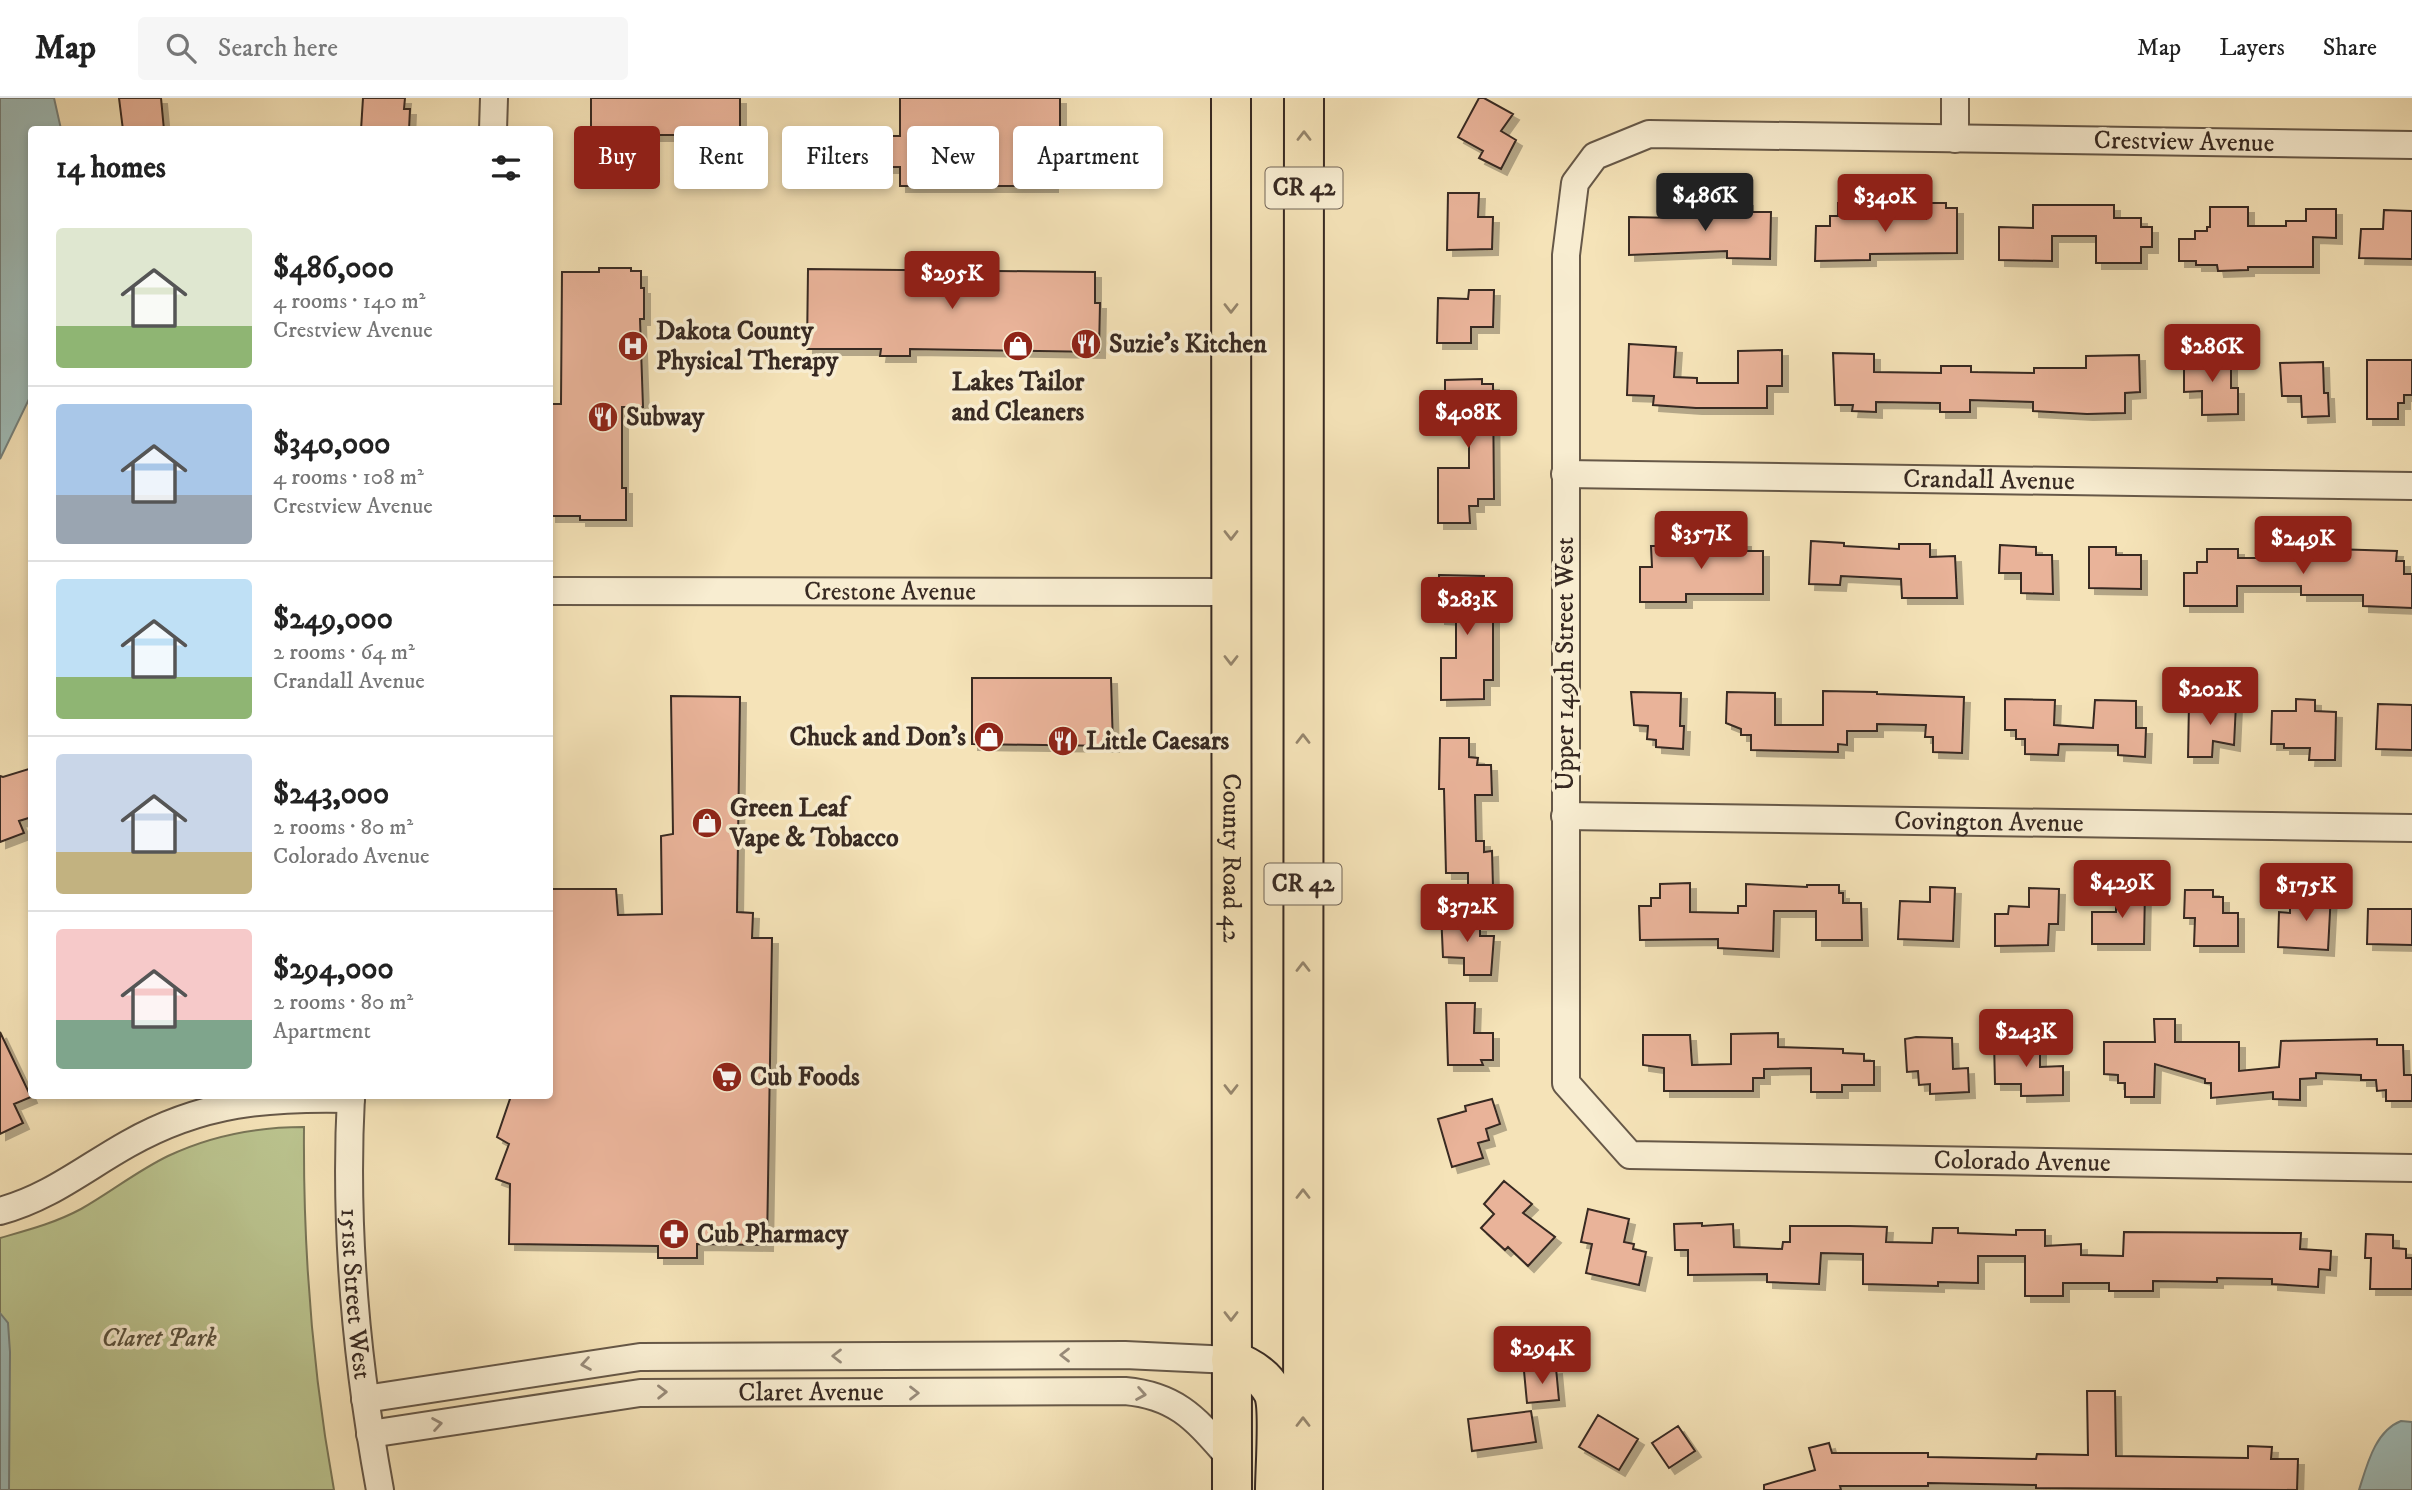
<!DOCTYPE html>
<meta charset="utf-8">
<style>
:root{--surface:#fff;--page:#f6f6f6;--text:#222;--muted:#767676;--line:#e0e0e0;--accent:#8f2418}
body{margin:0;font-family:"IM FELL DW Pica",serif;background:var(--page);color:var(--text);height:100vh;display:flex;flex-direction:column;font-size:26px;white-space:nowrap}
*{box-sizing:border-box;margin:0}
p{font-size:23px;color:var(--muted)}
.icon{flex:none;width:38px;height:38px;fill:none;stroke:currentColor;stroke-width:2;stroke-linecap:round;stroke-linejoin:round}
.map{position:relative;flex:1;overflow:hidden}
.sheet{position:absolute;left:28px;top:28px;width:525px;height:973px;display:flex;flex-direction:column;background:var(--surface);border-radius:7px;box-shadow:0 4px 10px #0003}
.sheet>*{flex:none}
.top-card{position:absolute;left:574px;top:28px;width:665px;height:63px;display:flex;gap:14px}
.price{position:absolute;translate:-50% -60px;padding:0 16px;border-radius:7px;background:var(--accent);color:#fff;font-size:23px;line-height:46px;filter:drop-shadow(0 2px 4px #0008)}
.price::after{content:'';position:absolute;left:50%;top:42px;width:21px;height:16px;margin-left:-10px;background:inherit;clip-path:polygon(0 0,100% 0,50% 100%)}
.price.current{background:#222;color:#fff}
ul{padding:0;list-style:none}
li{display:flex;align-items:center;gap:21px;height:175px;padding:0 28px}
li+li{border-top:2px solid var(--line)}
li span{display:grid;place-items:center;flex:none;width:196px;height:140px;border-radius:7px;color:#555}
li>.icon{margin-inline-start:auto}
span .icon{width:84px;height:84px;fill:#fffc;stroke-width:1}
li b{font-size:30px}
h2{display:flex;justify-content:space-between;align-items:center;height:84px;padding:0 28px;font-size:30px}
.tag{padding:0 24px;border-radius:7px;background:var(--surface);box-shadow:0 4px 10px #0003;font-size:24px;line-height:63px}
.tag.current{background:var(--accent);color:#fff}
header{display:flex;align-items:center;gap:42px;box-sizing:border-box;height:98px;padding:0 35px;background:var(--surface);border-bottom:2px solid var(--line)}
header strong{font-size:33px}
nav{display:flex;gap:38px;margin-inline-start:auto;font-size:24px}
.search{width:490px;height:63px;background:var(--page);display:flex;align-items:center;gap:18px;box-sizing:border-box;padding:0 24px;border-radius:7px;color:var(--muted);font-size:26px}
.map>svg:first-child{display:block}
.green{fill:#bbc48f;stroke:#797658;stroke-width:2}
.water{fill:#9fbcb8;stroke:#75817c;stroke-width:2}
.building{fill:#e9b399;stroke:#372922;stroke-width:2;filter:url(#shadow)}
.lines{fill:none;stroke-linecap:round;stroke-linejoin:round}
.street-casing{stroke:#665848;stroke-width:30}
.highway-casing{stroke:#372922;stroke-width:42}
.street{stroke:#f8edd1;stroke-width:26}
.highway{stroke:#f5e3b8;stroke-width:38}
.oneway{stroke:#96866d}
.oneway2{stroke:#988b7a}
.labels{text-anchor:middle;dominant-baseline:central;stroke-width:7;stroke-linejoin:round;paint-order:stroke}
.shield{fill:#f8edd1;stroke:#716456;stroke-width:2}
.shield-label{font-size:24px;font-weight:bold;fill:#372922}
.street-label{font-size:26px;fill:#372922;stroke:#f8edd1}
.poi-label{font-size:26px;font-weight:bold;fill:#372922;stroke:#f8edd1;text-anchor:start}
.park-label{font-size:26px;font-style:italic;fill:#58503d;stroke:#f8edd1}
</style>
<header>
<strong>Map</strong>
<div class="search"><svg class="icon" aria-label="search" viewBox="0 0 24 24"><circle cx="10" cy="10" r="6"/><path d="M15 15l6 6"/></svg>Search here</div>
<nav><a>Map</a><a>Layers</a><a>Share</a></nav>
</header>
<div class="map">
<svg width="2412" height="1392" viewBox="0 0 2412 1392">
<defs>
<filter id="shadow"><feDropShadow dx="6" dy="6" stdDeviation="0" flood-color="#0004"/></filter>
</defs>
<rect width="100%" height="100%" fill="#f5e3b8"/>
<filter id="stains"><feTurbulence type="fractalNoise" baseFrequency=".00286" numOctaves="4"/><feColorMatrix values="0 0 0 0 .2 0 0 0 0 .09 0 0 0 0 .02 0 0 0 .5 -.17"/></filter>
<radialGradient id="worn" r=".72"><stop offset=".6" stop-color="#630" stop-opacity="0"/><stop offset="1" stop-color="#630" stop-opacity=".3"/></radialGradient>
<path class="green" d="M304,1029C303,1152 312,1271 334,1392H0V1140C28,1132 55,1125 81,1111C111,1094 137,1073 168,1058C210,1038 257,1029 304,1029Z"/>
<path class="water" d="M0,0H54L61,31L32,32L31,297L0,361Z
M0,1215L8,1225L10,1254L9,1392H0Z
M2401,1323L2412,1324V1392H2359C2367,1367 2375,1333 2401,1323Z"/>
<path class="building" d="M119,0H161L164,32H123Z
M363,0H405L404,11H410L409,32H361Z
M591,0H740V37H591Z
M900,0H1060V77H1052V88H900V69H876V38H900Z
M1479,0H1484L1513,16L1501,33L1516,42L1501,71L1479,60L1483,53L1458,39Z
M1448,95H1479L1478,119H1493L1492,151L1447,152Z
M1728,102H1747V114H1771L1770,161L1727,160V153L1629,157V119L1677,120V115L1728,116Z
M1838,105H1870V120L1926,121V105H1946V110H1957V155L1870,156V162L1815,163L1816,128H1830V118H1838Z
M2033,107H2114V120H2141V129H2152V149H2141V165H2096V138H2052V163L1999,162V129L2033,130Z
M2210,109H2248V128H2286V123H2306V111H2336V140L2313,139V169H2248V172L2218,173L2217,167H2196V163H2179V141H2195V133H2207V129H2210Z
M2384,112L2412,113V161L2359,160L2361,131H2383Z
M599,170H631V173H641V190H644V221H640L643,309H622V390H626V422H580V418H550V306H561L562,174H599Z
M808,171L1095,174V205H1100L1099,254L910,251V258H880L881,251H807Z
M1469,192H1494L1493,229H1471V245H1437L1438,200L1468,201Z
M1629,246L1676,249L1674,279L1697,280V285H1738V253L1782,252V288H1767V310H1696L1653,307L1654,298L1627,297Z
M1833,255L1874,256V274L1941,275V268H1971V274L2034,275V270H2086V258L2139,257L2140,294L2125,295V315L2087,316L2033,313V304L1970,302V314H1940V305L1876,304V314L1852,313L1853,307H1835Z
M2184,259H2231V290H2238V316L2202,317V293L2184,294Z
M2367,262H2412V297H2404V305H2398V321H2367Z
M2323,264L2324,295H2328L2329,318L2302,319L2301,298H2282L2280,265Z
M1482,281V286H1493L1494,401H1478V408H1469L1470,425H1438V370H1469V329L1445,330V282Z
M1661,443H1745V453H1763V496H1686V504H1640V469H1652L1651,448H1661Z
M1811,443L1844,445V448L1899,451V446H1930V459L1955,458L1957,500H1902L1901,481L1841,478L1840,487L1809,486Z
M2000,447L2036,449V457H2052L2053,496L2021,495V475H1999Z
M2089,449H2116V457H2141V491L2089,490Z
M2299,450L2397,453L2396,463H2404V476H2412V510L2363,508V497H2301V488H2237V508H2184V475H2197V464H2207V451H2238V460H2299Z
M1439,477L1484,478V496H1493V582H1484V601L1441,602V560H1456V521L1439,520Z
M972,580H1111L1113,648L972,646Z
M1823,593L1877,594V596L1964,599L1962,655L1933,654V639H1925L1926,627L1877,626V633H1847V647L1838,646V654L1751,652V637H1741V631L1726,625L1727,594L1775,595V627H1823Z
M1631,594L1681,595L1680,628H1684L1683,651L1656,649V642L1647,641L1648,628L1634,627Z
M671,598L740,599L737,814L753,815L752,840H772L767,1147L697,1146V1160H658V1148L509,1146L510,1086L496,1081L509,1046L497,1039L511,998H550V791H616L618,817L662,816L661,738L673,736Z
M2005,601L2055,602L2054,627L2093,630L2095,602L2136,603V630H2146L2145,659L2118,657V647L2059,646L2058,657L2025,656V641H2016V632H2005Z
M2296,601L2315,602V613L2336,614L2335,662H2309L2310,650H2284V646H2271L2272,613H2296Z
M2189,605L2236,606L2234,647L2213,643L2212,659H2188Z
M2378,606L2412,607V652L2376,651Z
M1440,640H1469V659L1478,660L1477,667H1491L1492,697H1475L1476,743H1484V754L1492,753L1493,789H1468V775H1446L1444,691H1439Z
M32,670V719L19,723L24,735L0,744V678L3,679Z
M1690,785V814L1738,815V808H1746V786L1807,789V787H1839V795H1843V805H1861L1862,842H1816V813H1774L1773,853L1718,850V841L1640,842L1639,808H1651V800H1660V786Z
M1930,789L1955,790L1953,843L1898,841L1900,803L1930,804Z
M2029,790L2059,791L2058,826H2049L2048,847L1995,848V816H2008L2009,808L2029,809Z
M2116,791H2145L2144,846H2092V814H2116Z
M2185,792H2213V799H2223V815H2238V848H2194L2195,820H2184Z
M2300,794L2331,795L2328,852L2278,849L2279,814L2290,815V805H2299Z
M2368,811H2412V847L2367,846Z
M1441,814H1467L1466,828H1480V838H1494L1491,877H1464V860L1443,859Z
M1446,905H1475L1474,935H1493V962H1481L1483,967H1448Z
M2154,921H2175V944H2239V973L2279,969L2281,943L2377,941V947H2403L2404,977H2412V1003H2386V992L2377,993L2376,982H2361V977L2316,975V980L2300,981V1002L2273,1001V994L2211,1000V985H2205V981L2155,966L2154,999H2125V985H2118V977L2104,976V944H2155Z
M0,934L31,999L14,1006L23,1025L0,1036Z
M1778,935V949L1843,951V955L1864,956V963H1874V987H1842V994H1811V970L1764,971V980H1753V993H1664V970L1643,967V937H1690L1692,967L1731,966V936Z
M1916,939L1952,940L1953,971L1968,970L1969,994L1930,996V986L1919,987L1918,973L1907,974L1905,941Z
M1994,943H2040V969L2063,968V997L2021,998V986H1995Z
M1492,1001L1500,1026L1486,1031L1489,1042L1478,1045L1483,1060L1452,1069L1438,1021L1466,1013L1465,1008Z
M1504,1083L1532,1106L1523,1115L1555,1139L1528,1168L1508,1149L1505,1152L1481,1130L1494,1116L1484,1106Z
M1588,1111L1629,1121L1624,1144L1634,1146L1633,1151L1646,1154L1639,1187L1586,1175L1592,1146L1581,1144Z
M1702,1125V1128L1733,1126L1734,1149L1782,1151L1783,1144H1790V1128H1849L1887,1129L1886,1144L1932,1145L1933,1130H1958V1135L2016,1137V1132H2045V1148L2081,1146V1157L2123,1158L2124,1134L2301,1135L2300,1151L2331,1153L2330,1172L2319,1171L2318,1189L2272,1186V1181L2217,1180V1184L2153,1183V1193H2109V1185H2063V1198H2025V1158H1978V1185L1938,1184V1188L1863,1186V1156L1821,1155L1819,1186L1767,1184V1176L1688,1177V1152H1675L1674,1126Z
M2366,1136L2393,1137V1150L2406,1151V1160H2412V1191H2370L2371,1160H2365Z
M1556,1270L1559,1302L1527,1305L1524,1273Z
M2087,1293H2115L2116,1358L2248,1360V1348L2272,1349L2271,1361H2298L2297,1392L2036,1390V1387L1928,1385V1388H1840L1841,1392H1764V1387L1815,1372L1809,1350L1829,1345L1832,1355H1928V1359L2036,1361L2037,1356L2088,1357Z
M1531,1313L1536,1344L1472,1353L1468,1321Z
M1598,1317L1638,1341L1619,1372L1579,1349Z
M1678,1328L1695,1353L1669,1370L1652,1345Z"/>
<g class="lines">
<g class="street-casing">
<g id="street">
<path d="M493,32L494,0"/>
<path d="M1955,41V0"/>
<path id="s1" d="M2412,47L1649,36L1595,58L1575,85L1566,157V985L1630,1057L2412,1070"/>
<path id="s2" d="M1565,376L2412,388"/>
<path id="s3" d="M550,493L1231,494"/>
<path id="s4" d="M1565,718L2412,730"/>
<path id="s5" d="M351,998C344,1130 356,1262 380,1392"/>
<path d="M0,1113C49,1100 85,1070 128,1046C202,1004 268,999 351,1001"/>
<path d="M365,1301L640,1259L1125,1257L1231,1262"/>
<path id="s6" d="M370,1336L640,1295L1125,1293C1179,1298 1197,1323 1231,1361"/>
</g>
</g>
<g class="highway-casing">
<g id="highway">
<path id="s7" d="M1231,0L1232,1392"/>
<path d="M1231,1262C1248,1268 1264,1277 1273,1294C1280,1309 1275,1372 1275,1392"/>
<path d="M1303,1392L1304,0"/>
</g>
</g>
<use href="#street" class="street"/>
<use href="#highway" class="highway"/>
</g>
<defs><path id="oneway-chevron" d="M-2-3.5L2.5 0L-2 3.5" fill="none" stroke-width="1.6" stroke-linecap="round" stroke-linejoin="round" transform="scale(1.75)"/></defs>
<g class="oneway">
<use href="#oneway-chevron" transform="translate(1304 38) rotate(-90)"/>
<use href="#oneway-chevron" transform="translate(1231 210) rotate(90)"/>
<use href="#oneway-chevron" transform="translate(1231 437) rotate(90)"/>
<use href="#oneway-chevron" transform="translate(1231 562) rotate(90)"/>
<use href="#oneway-chevron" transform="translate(1303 641) rotate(-90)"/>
<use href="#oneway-chevron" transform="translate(1303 869) rotate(-90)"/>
<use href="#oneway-chevron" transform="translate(1231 991) rotate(90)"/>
<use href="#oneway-chevron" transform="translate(1303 1096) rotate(-90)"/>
<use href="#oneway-chevron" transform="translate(1231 1218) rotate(90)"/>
<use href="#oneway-chevron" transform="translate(1303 1324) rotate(-90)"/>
</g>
<g class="oneway2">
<use href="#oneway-chevron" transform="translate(1065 1257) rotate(180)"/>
<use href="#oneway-chevron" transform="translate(837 1258) rotate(180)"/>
<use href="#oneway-chevron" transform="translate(586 1266) rotate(171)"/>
<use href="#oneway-chevron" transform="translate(662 1294) rotate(-1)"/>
<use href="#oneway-chevron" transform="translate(914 1295)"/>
<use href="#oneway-chevron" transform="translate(1141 1296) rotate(10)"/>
<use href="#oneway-chevron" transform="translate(437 1326) rotate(-9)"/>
</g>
<defs>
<g id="restaurant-disc" transform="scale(1.575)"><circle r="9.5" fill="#8f2418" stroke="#f8edd1"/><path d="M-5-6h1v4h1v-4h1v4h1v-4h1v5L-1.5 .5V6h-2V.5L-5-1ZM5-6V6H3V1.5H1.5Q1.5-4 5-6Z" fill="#fff"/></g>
<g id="hospital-disc" transform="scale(1.575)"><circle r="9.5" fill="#8f2418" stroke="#f8edd1"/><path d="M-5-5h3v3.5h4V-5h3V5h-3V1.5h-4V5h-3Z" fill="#fff"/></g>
<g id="shop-disc" transform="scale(1.575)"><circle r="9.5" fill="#8f2418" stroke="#f8edd1"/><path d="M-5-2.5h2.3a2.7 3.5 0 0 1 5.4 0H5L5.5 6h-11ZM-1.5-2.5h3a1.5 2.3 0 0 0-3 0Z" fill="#fff"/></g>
<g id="supermarket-disc" transform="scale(1.575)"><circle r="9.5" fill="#8f2418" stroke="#f8edd1"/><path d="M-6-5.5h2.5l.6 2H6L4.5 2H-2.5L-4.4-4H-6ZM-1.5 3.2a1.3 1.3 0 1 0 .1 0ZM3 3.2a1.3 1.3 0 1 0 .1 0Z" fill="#fff"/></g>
<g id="pharmacy-disc" transform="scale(1.575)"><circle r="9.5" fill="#8f2418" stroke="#f8edd1"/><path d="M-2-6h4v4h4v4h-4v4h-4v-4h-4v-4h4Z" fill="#fff"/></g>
</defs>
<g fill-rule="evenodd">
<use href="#restaurant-disc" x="1086" y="246"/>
<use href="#hospital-disc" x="633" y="248"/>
<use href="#shop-disc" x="1018" y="248"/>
<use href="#restaurant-disc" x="603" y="319"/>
<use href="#shop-disc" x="989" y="639"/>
<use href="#restaurant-disc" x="1063" y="643"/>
<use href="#shop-disc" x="707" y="725"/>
<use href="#supermarket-disc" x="727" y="979"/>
<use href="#pharmacy-disc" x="674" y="1136"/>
</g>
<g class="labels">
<g class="shield">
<rect x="1265.5" y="69.5" width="77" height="41" rx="5"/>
<rect x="1264.5" y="765.5" width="77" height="41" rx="5"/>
</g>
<g class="shield-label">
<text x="1304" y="90">CR 42</text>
<text x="1303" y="786">CR 42</text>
</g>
<g class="street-label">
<text transform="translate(2184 44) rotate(1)">Crestview Avenue</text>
<text stroke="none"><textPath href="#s2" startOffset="424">Crandall Avenue</textPath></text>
<text stroke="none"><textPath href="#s3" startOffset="340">Crestone Avenue</textPath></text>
<text transform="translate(1565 566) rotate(-90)">Upper 149th Street West</text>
<text stroke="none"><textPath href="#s4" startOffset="424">Covington Avenue</textPath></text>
<text stroke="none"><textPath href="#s7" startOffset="760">County Road 42</textPath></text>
<text stroke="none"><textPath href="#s1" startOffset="2244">Colorado Avenue</textPath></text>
<text stroke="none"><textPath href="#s5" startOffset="198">151st Street West</textPath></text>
<text stroke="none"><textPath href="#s6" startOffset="444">Claret Avenue</textPath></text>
</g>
<g class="poi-label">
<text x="656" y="233">Dakota County<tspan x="656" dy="30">Physical Therapy</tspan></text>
<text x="1109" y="246">Suzie's Kitchen</text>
<text x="1018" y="284" text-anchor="middle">Lakes Tailor<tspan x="1018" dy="30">and Cleaners</tspan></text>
<text x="626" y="319">Subway</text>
<text x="966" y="639" text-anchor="end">Chuck and Don's</text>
<text x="1086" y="643">Little Caesars</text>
<text x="730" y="710">Green Leaf<tspan x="730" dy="30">Vape &amp; Tobacco</tspan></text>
<text x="750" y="979">Cub Foods</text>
<text x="697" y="1136">Cub Pharmacy</text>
</g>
<g class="park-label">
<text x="159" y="1240">Claret Park</text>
</g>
</g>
<rect width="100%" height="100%" filter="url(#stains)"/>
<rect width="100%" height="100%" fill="url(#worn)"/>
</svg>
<b class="price current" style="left:1705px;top:135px">$486K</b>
<b class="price" style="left:1885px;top:136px">$340K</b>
<b class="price" style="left:952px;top:213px">$295K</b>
<b class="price" style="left:2212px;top:286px">$286K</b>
<b class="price" style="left:1468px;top:352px">$408K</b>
<b class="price" style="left:1701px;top:473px">$357K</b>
<b class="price" style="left:2303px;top:478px">$249K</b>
<b class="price" style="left:1467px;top:539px">$283K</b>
<b class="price" style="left:2210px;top:629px">$202K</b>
<b class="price" style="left:2122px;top:822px">$429K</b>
<b class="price" style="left:2306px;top:825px">$175K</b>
<b class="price" style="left:1467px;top:846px">$372K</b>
<b class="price" style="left:2026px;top:971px">$243K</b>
<b class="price" style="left:1542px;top:1288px">$294K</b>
<div class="top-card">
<a class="tag current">Buy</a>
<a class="tag">Rent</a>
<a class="tag">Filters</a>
<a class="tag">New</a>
<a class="tag">Apartment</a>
</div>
<section class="sheet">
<h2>14 homes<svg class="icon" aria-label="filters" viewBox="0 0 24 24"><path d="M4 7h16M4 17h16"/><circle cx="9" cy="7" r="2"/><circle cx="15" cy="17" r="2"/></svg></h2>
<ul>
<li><span style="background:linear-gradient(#dfe7d0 70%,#8fb573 0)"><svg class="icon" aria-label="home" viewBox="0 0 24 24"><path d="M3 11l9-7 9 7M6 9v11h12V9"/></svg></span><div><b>$486,000</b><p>4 rooms · 140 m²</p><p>Crestview Avenue</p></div></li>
<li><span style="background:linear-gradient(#a9c7e8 65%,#9aa5b1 0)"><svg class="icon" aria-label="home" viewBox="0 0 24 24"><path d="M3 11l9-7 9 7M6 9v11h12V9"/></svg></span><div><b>$340,000</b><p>4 rooms · 108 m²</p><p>Crestview Avenue</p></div></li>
<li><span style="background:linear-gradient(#bfe0f5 70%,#8fb573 0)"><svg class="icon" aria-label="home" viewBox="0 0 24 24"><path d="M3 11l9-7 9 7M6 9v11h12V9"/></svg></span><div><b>$249,000</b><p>2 rooms · 64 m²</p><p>Crandall Avenue</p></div></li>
<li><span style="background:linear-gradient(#c9d6e8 70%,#c2b280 0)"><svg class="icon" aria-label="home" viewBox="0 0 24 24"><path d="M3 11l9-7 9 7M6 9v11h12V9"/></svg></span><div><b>$243,000</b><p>2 rooms · 80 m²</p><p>Colorado Avenue</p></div></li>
<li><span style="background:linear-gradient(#f6c9c9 65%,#7fa58c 0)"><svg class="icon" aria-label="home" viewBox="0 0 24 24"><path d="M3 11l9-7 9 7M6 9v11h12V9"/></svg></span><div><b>$294,000</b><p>2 rooms · 80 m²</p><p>Apartment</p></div></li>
</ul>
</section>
</div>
